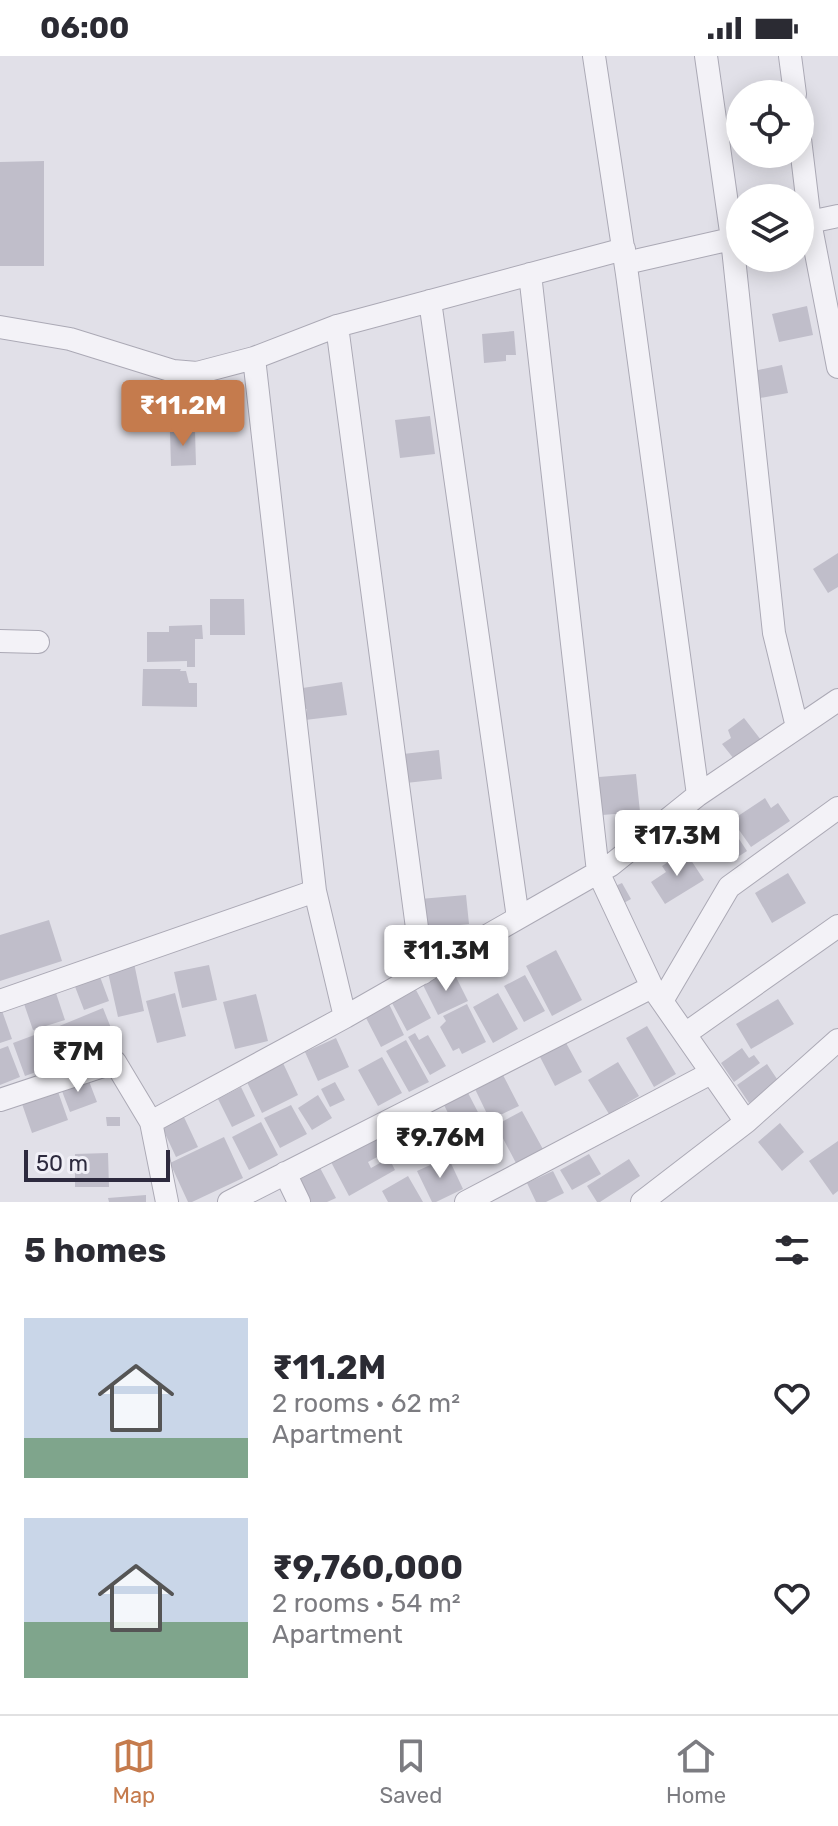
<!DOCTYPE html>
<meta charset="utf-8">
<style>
:root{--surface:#fff;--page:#f7f7f7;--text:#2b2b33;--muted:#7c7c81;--line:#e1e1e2;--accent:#c57b4d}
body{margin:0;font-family:Rubik,sans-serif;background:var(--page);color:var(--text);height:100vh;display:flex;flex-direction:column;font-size:30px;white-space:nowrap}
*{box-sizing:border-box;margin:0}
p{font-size:26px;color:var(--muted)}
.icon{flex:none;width:44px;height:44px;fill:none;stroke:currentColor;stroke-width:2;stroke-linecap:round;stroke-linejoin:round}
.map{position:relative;height:1146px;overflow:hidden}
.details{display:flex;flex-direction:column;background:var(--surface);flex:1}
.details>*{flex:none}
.controls{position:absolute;left:726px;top:24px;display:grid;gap:16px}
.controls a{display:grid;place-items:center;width:88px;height:88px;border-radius:50%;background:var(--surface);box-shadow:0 4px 20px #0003;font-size:40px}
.scale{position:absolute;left:24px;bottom:20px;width:146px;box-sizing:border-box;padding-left:8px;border:4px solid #2d2a3e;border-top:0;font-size:22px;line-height:28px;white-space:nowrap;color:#2d2a3e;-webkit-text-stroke:6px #f0eff6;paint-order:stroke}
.price{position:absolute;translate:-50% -68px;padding:0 18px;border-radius:8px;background:#fff;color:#222;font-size:26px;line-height:52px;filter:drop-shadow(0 2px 4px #0008)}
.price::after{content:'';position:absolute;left:50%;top:48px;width:24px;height:18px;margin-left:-12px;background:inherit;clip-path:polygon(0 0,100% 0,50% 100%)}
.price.active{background:var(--accent);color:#fff}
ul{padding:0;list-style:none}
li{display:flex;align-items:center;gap:24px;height:200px;padding:0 24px}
li span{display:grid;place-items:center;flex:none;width:224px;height:160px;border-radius:0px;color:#555}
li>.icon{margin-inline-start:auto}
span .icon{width:96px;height:96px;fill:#fffc;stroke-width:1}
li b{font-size:34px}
h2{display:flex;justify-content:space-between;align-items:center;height:96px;padding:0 24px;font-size:34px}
.status{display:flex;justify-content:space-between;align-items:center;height:56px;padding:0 40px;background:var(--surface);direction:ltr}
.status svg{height:22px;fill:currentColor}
.menu{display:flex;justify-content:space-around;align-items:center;height:112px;border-top:2px solid var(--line);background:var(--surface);font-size:22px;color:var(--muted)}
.menu a{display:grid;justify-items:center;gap:4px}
.menu .active{color:var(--accent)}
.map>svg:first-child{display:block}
.building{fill:#c0beca}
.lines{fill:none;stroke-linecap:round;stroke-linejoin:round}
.minor-casing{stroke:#aba9b5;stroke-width:24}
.minor{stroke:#f3f2f7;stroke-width:22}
</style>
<div class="status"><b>06:00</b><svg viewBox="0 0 49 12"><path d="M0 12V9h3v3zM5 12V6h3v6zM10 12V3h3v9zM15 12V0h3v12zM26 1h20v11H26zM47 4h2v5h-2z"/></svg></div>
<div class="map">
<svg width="838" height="1146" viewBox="0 0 838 1146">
<rect width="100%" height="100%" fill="#e1e0e8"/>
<path class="building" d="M44,105V210H0V106Z
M807,250L813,279L779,286L772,258Z
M514,275L516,299H506V305L484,307L482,278Z
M782,309L788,337L755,343L749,316Z
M430,360L435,398L400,402L395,364Z
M195,375L196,409L171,410L170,376Z
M838,497V531L828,537L813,513Z
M210,543H244L245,579H210Z
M202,569L203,583H195V611H187V605L147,606V576H169V570Z
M143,613H181L180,615H186L189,627H197V651L142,650Z
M342,626L347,659L305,664L307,653L299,655L296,633Z
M744,662L761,684L734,703L722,688L731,682L728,674Z
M439,694L442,723L406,727L403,698Z
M636,718L640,756L602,759L599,721Z
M765,742L771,752L778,747L790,765L751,791L732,764Z
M693,754L712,781L692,794L674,767Z
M669,768L684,791L663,805L648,782Z
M731,771L747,795L730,806L714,783Z
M685,795L704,824L665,848L651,826L666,816L662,810Z
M788,817L806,847L772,867L755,837Z
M622,827L631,843L622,848L613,831Z
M466,839L469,868L423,873L420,843Z
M49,864L62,905L0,925V879Z
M556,894L582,944L552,960L526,910Z
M134,907L144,955L118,961L107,912Z
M209,909L217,944L182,952L174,916Z
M453,915L468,945L438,959L423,929Z
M99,918L109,945L84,954L74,928Z
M525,919L545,955L524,966L504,930Z
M54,931L65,964L33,974L22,942Z
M416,934L431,962L407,975L392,947Z
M175,937L186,980L157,987L146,945Z
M498,937L518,973L493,987L473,951Z
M256,938L268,985L235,993L223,946Z
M778,943L794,968L751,993L736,968Z
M389,948L404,979L381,991L365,960Z
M467,948L486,986L462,998L459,992L453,995L440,971L446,965L443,960Z
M0,949L12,983L0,987Z
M103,952L117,987L54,1013L40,978Z
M647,970L676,1018L654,1031L626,982Z
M415,977L419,984L428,979L446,1010L430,1019L408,981Z
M37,978L50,1011L25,1020L13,987Z
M336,982L349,1011L318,1025L305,996Z
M406,984L429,1026L409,1036L386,995Z
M565,985L582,1016L555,1030L539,999Z
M8,990L20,1021L0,1029V993Z
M742,992L749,1002L754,999L760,1007L734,1026L721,1007Z
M382,1001L402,1037L378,1050L358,1014Z
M618,1006L639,1040L609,1058L588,1024Z
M283,1007L298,1039L262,1057L246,1024Z
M767,1008L779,1026L749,1047L737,1029Z
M503,1019L519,1050L490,1064L475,1033Z
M87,1020L97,1046L70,1056L60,1030Z
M335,1026L345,1044L330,1051L321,1033Z
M56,1030L68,1064L32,1077L20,1042Z
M241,1031L255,1060L232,1071L218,1043Z
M466,1033L482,1064L458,1077L442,1045Z
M318,1039L332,1062L312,1074L298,1052Z
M291,1049L307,1078L280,1092L264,1062Z
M522,1055L544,1095L517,1109L496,1069Z
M183,1059L198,1091L176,1101L161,1069Z
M106,1061H120V1070H107Z
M415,1062L432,1095L408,1107L391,1073Z
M261,1066L278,1099L249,1114L232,1081Z
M780,1067L804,1096L782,1115L758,1086Z
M381,1078L390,1094L368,1106L371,1112L389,1102L395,1114L349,1140L331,1106Z
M224,1081L243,1122L192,1146H188L170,1107Z
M838,1085V1135L833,1139L809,1105Z
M108,1097L109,1131H75V1098Z
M589,1098L601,1118L572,1134L560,1114Z
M448,1101L463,1133L436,1146H432L417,1115Z
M629,1103L640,1120L600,1146H597L587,1130Z
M318,1108L336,1142L327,1146H309L295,1120Z
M553,1115L564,1137L546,1146H536L527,1127Z
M408,1120L423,1146H388L382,1135Z
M146,1139V1146H109L108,1142Z"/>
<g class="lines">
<g class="minor-casing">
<path id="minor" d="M706,0L732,183L774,577L797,671
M790,0L795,38
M800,83L810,166L838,311
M800,168L838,160
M626,207L740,181
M530,218L598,816L652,931L746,1066
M430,245L518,862
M337,270L423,917
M0,271L70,283L173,315L197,317L254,302L337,270L624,193
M0,585L38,586
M698,739L838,644
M315,835L345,961
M0,945L315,835L254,302
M662,945L729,831L838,752
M685,978L838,870
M0,1044L115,1006L151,1066
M285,1117L299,1146
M167,1146L151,1066L345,961L611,809L698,739L627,218L594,0
M229,1146L652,931
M466,1146L711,1017
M642,1146L746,1066L838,984"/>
</g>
<use href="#minor" class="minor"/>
</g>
</svg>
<div class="controls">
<a><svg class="icon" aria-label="locate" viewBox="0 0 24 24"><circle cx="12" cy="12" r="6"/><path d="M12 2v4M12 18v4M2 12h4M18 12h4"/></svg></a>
<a><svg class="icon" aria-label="layers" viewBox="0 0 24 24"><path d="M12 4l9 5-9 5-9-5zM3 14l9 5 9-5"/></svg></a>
</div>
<div class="scale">50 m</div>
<b class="price active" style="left:183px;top:392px">₹11.2M</b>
<b class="price" style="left:677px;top:822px">₹17.3M</b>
<b class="price" style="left:446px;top:937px">₹11.3M</b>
<b class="price" style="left:78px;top:1038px">₹7M</b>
<b class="price" style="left:440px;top:1124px">₹9.76M</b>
</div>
<section class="details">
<h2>5 homes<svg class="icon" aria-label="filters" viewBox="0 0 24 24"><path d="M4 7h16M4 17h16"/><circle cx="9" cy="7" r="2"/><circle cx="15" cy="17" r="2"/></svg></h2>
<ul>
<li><span style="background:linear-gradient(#c9d6e8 75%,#7fa58c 0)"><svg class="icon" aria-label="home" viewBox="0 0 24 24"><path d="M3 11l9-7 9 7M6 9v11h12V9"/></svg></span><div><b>₹11.2M</b><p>2 rooms · 62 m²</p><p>Apartment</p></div><svg class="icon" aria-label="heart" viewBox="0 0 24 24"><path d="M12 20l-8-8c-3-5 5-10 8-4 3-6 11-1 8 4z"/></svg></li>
<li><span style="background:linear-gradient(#c9d6e8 65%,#7fa58c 0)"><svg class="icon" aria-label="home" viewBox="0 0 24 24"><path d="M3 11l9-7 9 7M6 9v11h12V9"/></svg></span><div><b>₹9,760,000</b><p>2 rooms · 54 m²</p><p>Apartment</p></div><svg class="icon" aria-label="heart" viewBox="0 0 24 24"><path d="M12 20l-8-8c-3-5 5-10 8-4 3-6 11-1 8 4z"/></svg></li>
</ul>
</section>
<nav class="menu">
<a class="active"><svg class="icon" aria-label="map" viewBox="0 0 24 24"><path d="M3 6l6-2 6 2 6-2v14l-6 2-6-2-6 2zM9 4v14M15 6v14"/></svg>Map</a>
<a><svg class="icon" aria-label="saved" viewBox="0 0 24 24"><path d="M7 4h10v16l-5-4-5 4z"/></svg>Saved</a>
<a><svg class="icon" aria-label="home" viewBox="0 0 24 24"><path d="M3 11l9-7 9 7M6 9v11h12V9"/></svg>Home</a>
</nav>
